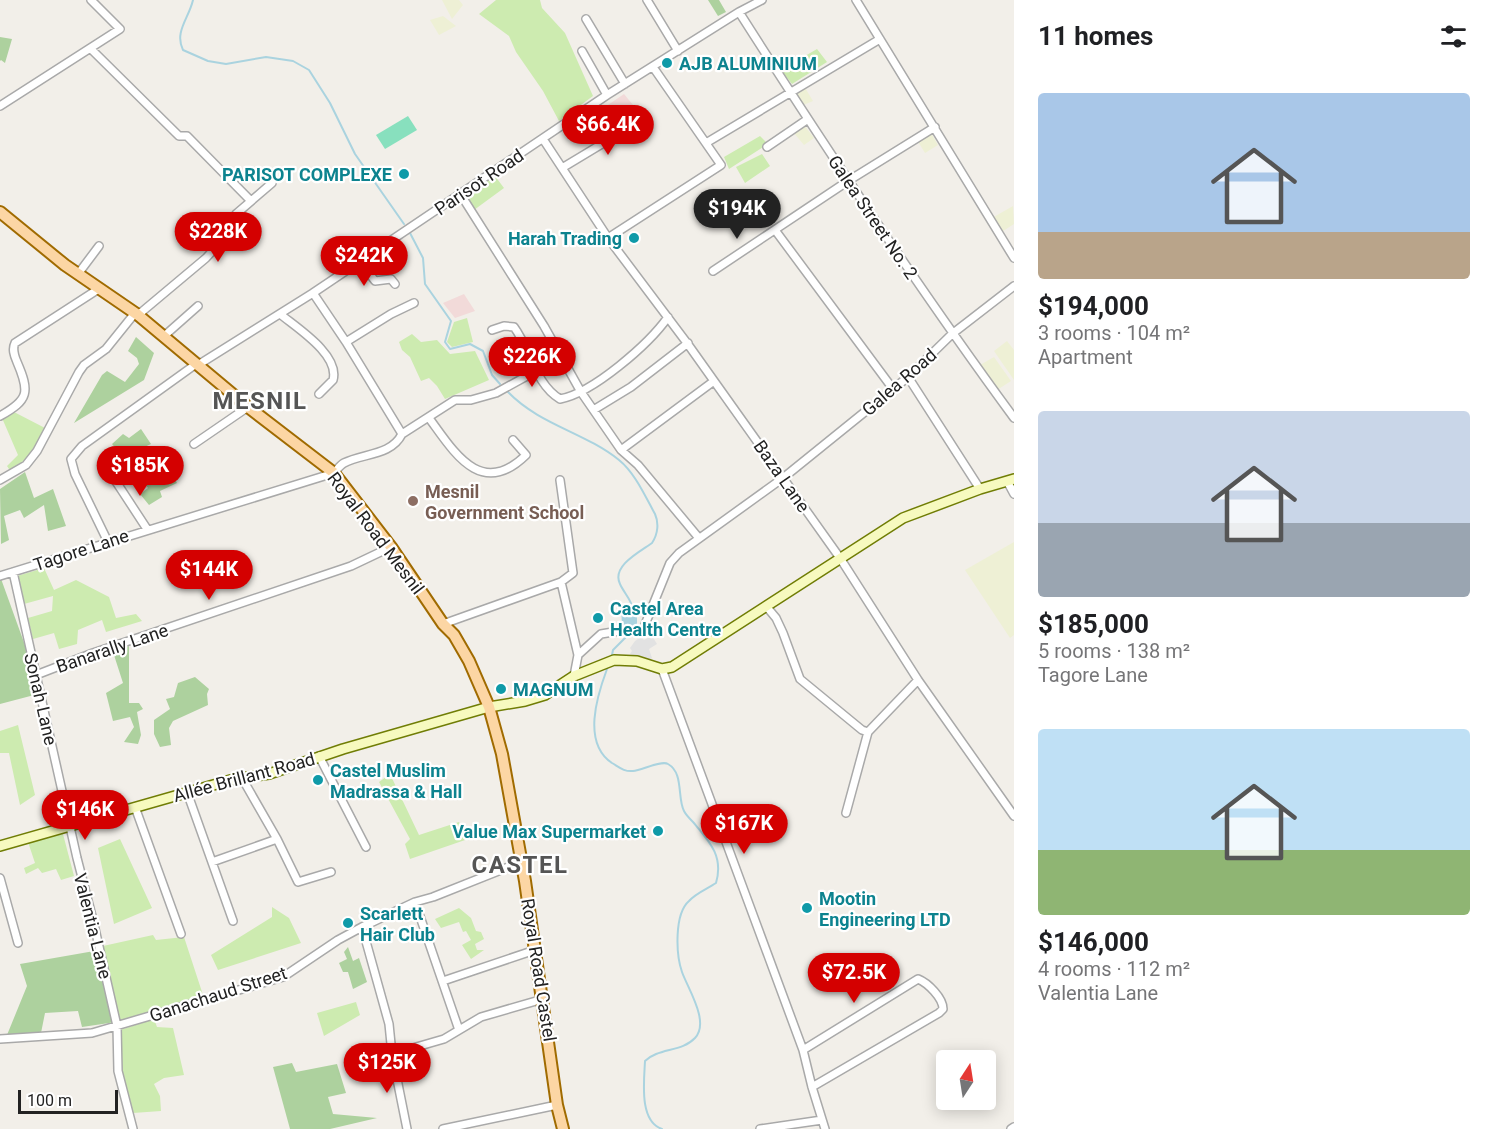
<!DOCTYPE html>
<meta charset="utf-8">
<style>
:root{--surface:#fff;--page:#f2f2f2;--text:#202124;--muted:#757577;--accent:#d40000}
body{margin:0;font-family:Roboto,sans-serif;background:var(--page);color:var(--text);height:100vh;display:flex;flex-direction:column;font-size:22px;white-space:nowrap}
*{box-sizing:border-box;margin:0}
p{font-size:20px;color:var(--muted)}
.icon{flex:none;width:33px;height:33px;fill:none;stroke:currentColor;stroke-width:2;stroke-linecap:round;stroke-linejoin:round}
.map{position:relative;flex:1;overflow:hidden}
.panel{display:flex;flex-direction:column;background:var(--surface);width:480px}
.panel>*{flex:none}
.needle{width:39px;rotate:12deg}
.buttons{position:absolute;left:936px;top:1050px;display:grid;gap:12px}
.buttons a{display:grid;place-items:center;width:60px;height:60px;border-radius:6px;background:var(--surface);box-shadow:0 3px 15px #0003;font-size:30px}
.scale{position:absolute;left:18px;bottom:15px;width:100px;box-sizing:border-box;padding-left:6px;border:3px solid #222;border-top:0;font-size:16px;line-height:21px;white-space:nowrap;color:#222;-webkit-text-stroke:4px #fff;paint-order:stroke}
.price{position:absolute;translate:-50% -51px;padding:0 14px;border-radius:21px;background:var(--accent);color:#fff;font-size:20px;line-height:39px;filter:drop-shadow(0 2px 3px #0008)}
.price::after{content:'';position:absolute;left:50%;top:36px;width:18px;height:14px;margin-left:-9px;background:inherit;clip-path:polygon(0 0,100% 0,50% 100%)}
.price.on{background:#222;color:#fff}
ul{padding:0;list-style:none}
li{display:grid;align-content:center;gap:12px;height:318px;padding:0 24px}
li span{display:grid;place-items:center;height:186px;border-radius:6px;color:#555}
li>.icon{margin-inline-start:auto}
span .icon{width:108px;height:108px;fill:#fffc;stroke-width:1}
li b{font-size:26px}
h2{display:flex;justify-content:space-between;align-items:center;height:72px;padding:0 24px;font-size:26px}
main{display:flex;flex:1;min-height:0}
.map>svg:first-child{display:block}
.commercial{fill:#f2dad9}
.farmland{fill:#eef0d5}
.grass{fill:#cdebb0}
.forest{fill:#add19e}
.pitch{fill:#88e0be}
.parking{fill:#e2e2e2}
.water{fill:#aad3df}
.lines{fill:none;stroke-linecap:round;stroke-linejoin:round}
.stream{stroke:#aad3df;stroke-width:2}
.street-casing{stroke:#a9a9a9;stroke-width:10}
.secondary-casing{stroke:#707d05;stroke-width:12}
.primary-casing{stroke:#a06b00;stroke-width:14}
.street{stroke:#fff;stroke-width:7}
.secondary{stroke:#f7fabf;stroke-width:9}
.primary{stroke:#fcd6a4;stroke-width:10}
.culture-dot{fill:#0f9aa8;stroke:#fff;stroke-width:2}
.education-dot{fill:#8d6e63;stroke:#fff;stroke-width:2}
.labels{text-anchor:middle;dominant-baseline:central;stroke-width:4.5;stroke-linejoin:round;paint-order:stroke}
.culture-label{font-size:18px;font-weight:bold;fill:#0d838f;stroke:#fff;text-anchor:start}
.street-label{font-size:18px;fill:#222;stroke:#fff}
.education-label{font-size:18px;font-weight:bold;fill:#785e54;stroke:#fff;text-anchor:start}
.district-label{font-size:24px;font-weight:bold;letter-spacing:1.5px;fill:#555;stroke:#fff}
</style>
<main>
<div class="map">
<svg width="1014" height="1129" viewBox="0 0 1014 1129">
<rect width="100%" height="100%" fill="#f2efe9"/>
<path class="commercial" d="M624,94L642,116L595,149L580,124Z
M464,294L475,311L455,318L443,303Z"/>
<path class="farmland" d="M442,0H459L463,5L452,19Z
M443,16L456,26L439,35L430,20Z
M804,86L813,101L801,106L793,93Z
M804,125L814,138L804,145L793,132Z
M931,133L938,145L925,153L917,140Z
M1013,206L1014,224L1000,233L992,218Z
M1007,341L1014,350V380L994,351Z
M994,357L1011,381L997,390L980,365Z
M1014,542V635L1010,638L965,570Z"/>
<path class="grass" d="M496,0H540L542,8L565,33L593,96L559,121L543,91L516,52L509,36L479,14Z
M817,49L827,62L792,84L781,70Z
M760,136L768,144L729,169L724,157Z
M762,154L770,166L745,183L736,167Z
M495,176L504,188L474,210L463,196Z
M467,318L473,342L452,347L447,342L454,322Z
M412,334L421,342L437,340L450,354L475,351L489,380L445,399L437,386L429,378L421,381L410,357L402,350L399,342Z
M14,412L45,428L29,456L11,472L7,466L18,455L2,418Z
M44,568L54,590L76,580L109,597L116,618L136,614L142,621L106,632L102,620L78,630L77,644L59,649L54,633L33,639L28,618L52,611L53,596L24,604L17,576Z
M18,725L35,795L20,805L9,753H0V731Z
M390,774L419,835L459,822L468,839L410,859L405,844L410,839L379,782Z
M63,834L74,876L61,880L56,869L42,873L38,868L26,874L24,868L35,863L28,842Z
M120,839L152,908L114,924L98,848Z
M272,907L289,918L301,943L218,970L211,955L272,917Z
M459,908L471,918L476,931L481,932L484,939L475,944L477,950H484L471,959L462,945L471,940L466,931L463,932L459,922L441,928L435,919Z
M153,935L156,940L184,937L203,995L116,1022L103,946Z
M356,1002L360,1015L324,1036L317,1013Z
M154,1019L157,1027L173,1028L184,1075L164,1078L154,1084L160,1096L161,1111L133,1113L121,1074L120,1030Z"/>
<path class="forest" d="M708,0H719L726,12L718,16Z
M0,37L12,39L5,63L1,60L0,61Z
M136,337L154,353L144,380L74,423L102,375L107,371L125,382L139,364L137,358L128,351Z
M141,429L151,444L123,457L112,444L123,434L129,438Z
M147,449L157,468H162L167,465L177,483L160,491L162,497L149,505L140,494L148,488L138,475L130,481L125,470L129,462L126,458Z
M25,472L34,498L53,489L66,526L48,531L44,505L24,518L20,510L4,516L9,540L1,544L0,489Z
M0,576L35,673L38,694L0,704Z
M129,646V703H139L143,709L137,712L141,735L138,744L124,742L134,727L130,717L113,721L106,693L123,683L113,652Z
M195,677L209,689L207,694L208,705L173,721L169,728L171,745L160,747L154,734V720L170,709L166,699L174,697L178,683Z
M348,947L353,961L359,958L367,982L353,989L348,972H343L339,963L347,959L344,952Z
M100,950L116,1022L82,1027L78,1011L45,1013L41,1033L7,1035L27,986L20,964Z
M292,1063L296,1072L337,1064L346,1093L328,1097L333,1114L377,1118L330,1129H290L273,1067Z"/>
<path class="pitch" d="M408,116L417,130L385,149L376,135Z"/>
<path class="parking" d="M652,636L657,644L649,649L652,658L647,661L630,654L632,651L630,648L635,641L641,637L644,640Z"/>
<path class="water" d="M621,605L637,608V629L622,627Z"/>
<g class="lines">
<path class="stream" d="M193,0C189,18 174,32 183,50L208,61L226,64L266,57L293,61L309,70L330,103L355,154L404,224
M410,233L423,258L425,284L451,321L445,342L450,349L470,344L483,351L492,375L500,384
M508,392C540,425 584,432 619,460C635,473 645,496 655,514C659,523 658,534 652,543C641,551 611,566 620,584C624,593 631,599 633,609
M612,655L613,650L626,637
M607,669C597,696 582,743 612,763C619,767 624,772 633,771C642,770 662,760 668,764C684,773 677,798 684,811C686,815 690,819 693,822C709,841 724,856 716,883C707,889 696,893 689,901C674,914 676,955 682,972C688,989 710,1022 695,1038C682,1052 658,1048 645,1061C644,1082 639,1121 662,1129"/>
<g class="street-casing">
<path id="street" d="M647,0L678,51
M856,0L1014,258
M739,12C827,150 917,286 1014,418
M586,19L625,84
M91,49L179,136H187L251,201
M582,51L607,95
M0,106L120,29L91,0
M543,139L608,238L687,343L840,558L918,680L1014,816
M706,143L880,39
M767,147L808,119
M562,168L640,121
M461,195L544,326L581,392L621,450L638,465L698,537
M775,230L893,389
M608,238L721,165L653,67
M360,261L375,281L391,279L395,284
M713,271L848,181L935,127
M78,274L99,246
M313,293L346,342
M280,314C297,328 340,355 333,380L319,394
M138,315L206,258L216,247L236,214L272,183
M492,330L504,326L514,327C531,350 535,384 560,399C593,393 649,344 668,317
M163,337L198,306
M198,365L313,293L607,95L739,12L762,0
M908,377L980,489
M595,409L631,387L688,343
M0,416C29,400 30,392 17,362C14,355 12,349 15,343L100,288
M429,418C454,452 481,499 526,455L513,440
M402,434L346,342L391,314L414,303
M194,444L248,407
M621,450L714,381
M113,477L147,529
M0,480L26,465L37,451L79,372L84,365L106,349L135,313
M560,480L573,573L561,582L578,655
M1007,481L1014,494
M108,542L75,474L71,459L82,446L196,364
M13,572L77,858L93,920L117,1026L118,1071L133,1129
M0,576L334,473C337,470 340,465 344,463C363,453 391,456 402,434L455,400H471L496,393L536,371
M766,606L776,618L783,633L800,679L862,730L868,732
M443,624L561,582
M662,669L803,1050L812,1087L825,1129
M36,675L93,653L351,566L391,547
M574,676L578,655L601,634L619,631L642,632L670,563L679,553L783,478L908,377L952,334L1014,286
M319,756L366,847
M187,792L233,921
M135,807L181,934
M846,813L868,732L918,680
M277,839L298,882L331,872
M212,862L277,839L242,778
M0,878L18,943
M415,902L459,1030
M362,927L389,1024L392,1054L407,1129
M443,981L535,950
M0,1039L92,1033L283,977L338,940L362,927L415,902L433,897L521,862
M803,1050L918,979C928,983 943,998 943,1009L939,1013L812,1087
M392,1054L444,1039L481,1017L543,999
M443,1129L557,1105
M760,1129L822,1120
M1011,1129L1014,1127"/>
</g>
<g class="secondary-casing">
<path id="secondary" d="M0,846L196,790L234,779L269,774L343,749L489,707L525,701L545,695L574,676L614,660L637,661L662,669L672,667L903,518L980,489L1014,479"/>
</g>
<g class="primary-casing">
<path id="primary" d="M0,212L65,265L138,315L248,407L334,473L391,547L443,624L454,635L469,661L489,707L502,754L525,881L557,1105L563,1129"/>
</g>
<use href="#street" class="street"/>
<use href="#secondary" class="secondary"/>
<use href="#primary" class="primary"/>
</g>
<g class="culture-dot">
<circle cx="667" cy="63" r="6"/>
<circle cx="404" cy="174" r="6"/>
<circle cx="634" cy="238" r="6"/>
<circle cx="598" cy="618" r="6"/>
<circle cx="501" cy="689" r="6"/>
<circle cx="318" cy="780" r="6"/>
<circle cx="658" cy="831" r="6"/>
<circle cx="807" cy="908" r="6"/>
<circle cx="348" cy="923" r="6"/>
</g>
<circle class="education-dot" cx="413" cy="501" r="6"/>
<g class="labels">
<g class="culture-label">
<text x="679" y="63">AJB ALUMINIUM</text>
<text x="392" y="174" text-anchor="end">PARISOT COMPLEXE</text>
<text x="622" y="238" text-anchor="end">Harah Trading</text>
<text x="610" y="608">Castel Area<tspan x="610" dy="21">Health Centre</tspan></text>
<text x="513" y="689">MAGNUM</text>
<text x="330" y="770">Castel Muslim<tspan x="330" dy="21">Madrassa &amp; Hall</tspan></text>
<text x="646" y="831" text-anchor="end">Value Max Supermarket</text>
<text x="819" y="898">Mootin<tspan x="819" dy="21">Engineering LTD</tspan></text>
<text x="360" y="913">Scarlett<tspan x="360" dy="21">Hair Club</tspan></text>
</g>
<g class="street-label">
<text transform="translate(479 182) rotate(-34)">Parisot Road</text>
<text transform="translate(873 217) rotate(56)">Galea Street No. 2</text>
<text transform="translate(899 382) rotate(-41)">Galea Road</text>
<text transform="translate(782 476) rotate(55)">Baza Lane</text>
<text transform="translate(376 533) rotate(53)">Royal Road Mesnil</text>
<text transform="translate(81 550) rotate(-18)">Tagore Lane</text>
<text transform="translate(112 648) rotate(-19)">Banarally Lane</text>
<text transform="translate(41 699) rotate(77)">Sonah Lane</text>
<text transform="translate(244 777) rotate(-15)">Allée Brillant Road</text>
<text transform="translate(93 926) rotate(76)">Valentia Lane</text>
<text transform="translate(539 970) rotate(81)">Royal Road Castel</text>
<text transform="translate(218 994) rotate(-18)">Ganachaud Street</text>
</g>
<g class="education-label">
<text x="425" y="491">Mesnil<tspan x="425" dy="21">Government School</tspan></text>
</g>
<g class="district-label">
<text x="260" y="401">MESNIL</text>
<text x="520" y="865">CASTEL</text>
</g>
</g>
</svg>
<div class="buttons">
<a><svg class="needle" viewBox="-14 -14 28 28"><path d="M0-13l5 13h-10z" fill="#e53935"/><path d="M0 13l5-13h-10z" fill="#757577"/></svg></a>
</div>
<div class="scale">100 m</div>
<b class="price" style="left:608px;top:156px">$66.4K</b>
<b class="price on" style="left:737px;top:240px">$194K</b>
<b class="price" style="left:218px;top:263px">$228K</b>
<b class="price" style="left:364px;top:287px">$242K</b>
<b class="price" style="left:532px;top:388px">$226K</b>
<b class="price" style="left:140px;top:497px">$185K</b>
<b class="price" style="left:209px;top:601px">$144K</b>
<b class="price" style="left:85px;top:841px">$146K</b>
<b class="price" style="left:744px;top:855px">$167K</b>
<b class="price" style="left:854px;top:1004px">$72.5K</b>
<b class="price" style="left:387px;top:1094px">$125K</b>
</div>
<section class="panel">
<h2>11 homes<svg class="icon" aria-label="filters" viewBox="0 0 24 24"><path d="M4 7h16M4 17h16"/><circle cx="9" cy="7" r="2"/><circle cx="15" cy="17" r="2"/></svg></h2>
<ul>
<li><span style="background:linear-gradient(#a9c7e8 75%,#b9a48a 0)"><svg class="icon" aria-label="home" viewBox="0 0 24 24"><path d="M3 11l9-7 9 7M6 9v11h12V9"/></svg></span><div><b>$194,000</b><p>3 rooms · 104 m²</p><p>Apartment</p></div></li>
<li><span style="background:linear-gradient(#c9d6e8 60%,#9aa5b1 0)"><svg class="icon" aria-label="home" viewBox="0 0 24 24"><path d="M3 11l9-7 9 7M6 9v11h12V9"/></svg></span><div><b>$185,000</b><p>5 rooms · 138 m²</p><p>Tagore Lane</p></div></li>
<li><span style="background:linear-gradient(#bfe0f5 65%,#8fb573 0)"><svg class="icon" aria-label="home" viewBox="0 0 24 24"><path d="M3 11l9-7 9 7M6 9v11h12V9"/></svg></span><div><b>$146,000</b><p>4 rooms · 112 m²</p><p>Valentia Lane</p></div></li>
</ul>
</section>
</main>
